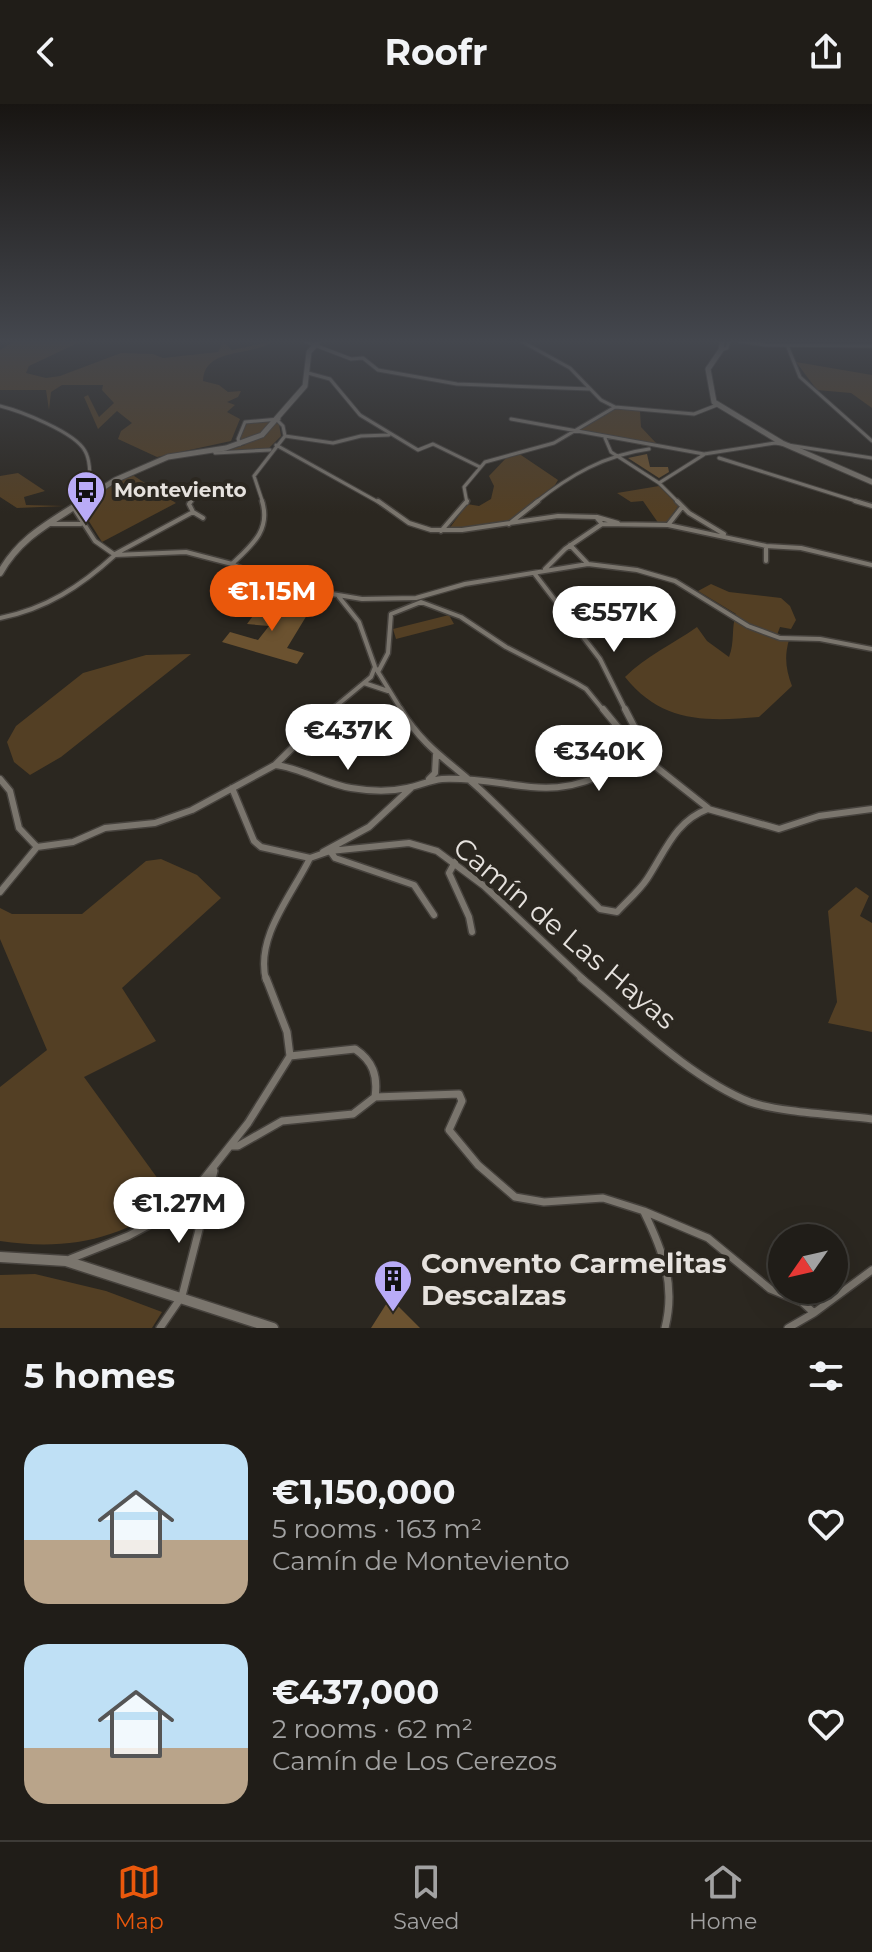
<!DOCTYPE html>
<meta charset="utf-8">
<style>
:root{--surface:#201d18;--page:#2d2a25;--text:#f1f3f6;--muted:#a2a2a2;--line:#3d3b37;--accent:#ea580c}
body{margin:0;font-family:Montserrat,sans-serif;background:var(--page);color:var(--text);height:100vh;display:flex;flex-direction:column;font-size:30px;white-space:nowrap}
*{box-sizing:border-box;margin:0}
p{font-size:26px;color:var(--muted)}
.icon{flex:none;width:44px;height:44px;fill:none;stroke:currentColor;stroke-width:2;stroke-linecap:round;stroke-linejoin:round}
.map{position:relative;height:1224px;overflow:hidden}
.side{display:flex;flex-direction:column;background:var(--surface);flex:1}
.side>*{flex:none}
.needle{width:52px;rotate:236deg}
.tools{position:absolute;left:768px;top:1120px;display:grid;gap:16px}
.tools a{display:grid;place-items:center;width:80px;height:80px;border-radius:50%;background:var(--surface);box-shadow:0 8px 32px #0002,0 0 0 2px var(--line);font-size:40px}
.price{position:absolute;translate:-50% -68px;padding:0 18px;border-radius:28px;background:#fff;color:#222;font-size:26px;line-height:52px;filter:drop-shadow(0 2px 4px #0008)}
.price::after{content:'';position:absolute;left:50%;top:48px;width:24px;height:18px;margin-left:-12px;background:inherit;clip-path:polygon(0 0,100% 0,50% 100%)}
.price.active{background:var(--accent);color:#fff}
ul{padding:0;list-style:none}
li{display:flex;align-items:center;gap:24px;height:200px;padding:0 24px}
li span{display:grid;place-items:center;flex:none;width:224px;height:160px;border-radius:24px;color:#555}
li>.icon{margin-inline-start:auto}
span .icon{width:96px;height:96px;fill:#fffc;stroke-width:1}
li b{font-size:34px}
h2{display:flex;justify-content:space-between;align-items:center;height:96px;padding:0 24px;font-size:34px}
header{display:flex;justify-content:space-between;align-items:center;height:104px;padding:0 24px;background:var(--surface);font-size:36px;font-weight:700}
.dock{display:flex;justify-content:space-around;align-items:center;height:112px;border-top:2px solid var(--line);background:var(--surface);font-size:22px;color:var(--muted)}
.dock a{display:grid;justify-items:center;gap:4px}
.dock .active{color:var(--accent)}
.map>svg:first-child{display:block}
.green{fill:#533f24}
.building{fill:#6b5230}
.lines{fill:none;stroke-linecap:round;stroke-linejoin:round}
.street-far3-casing{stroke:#46423d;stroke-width:5}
.street-far2-casing{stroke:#46423d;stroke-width:7}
.street-far1-casing{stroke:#46423d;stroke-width:9}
.street-casing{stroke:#46423d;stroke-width:10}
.secondary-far2-casing{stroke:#46423d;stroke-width:7}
.secondary-far1-casing{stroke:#46423d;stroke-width:9}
.secondary-casing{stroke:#46423d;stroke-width:13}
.street-far3{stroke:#7a756d;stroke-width:3}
.street-far2{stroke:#7a756d;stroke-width:4}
.street-far1{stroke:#7a756d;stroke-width:6}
.street{stroke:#7a756d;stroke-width:7}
.secondary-far2{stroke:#7a756d;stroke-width:5}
.secondary-far1{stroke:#7a756d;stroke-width:6}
.secondary{stroke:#7a756d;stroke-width:10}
.labels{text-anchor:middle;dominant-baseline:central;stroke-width:8;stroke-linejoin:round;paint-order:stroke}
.far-poi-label{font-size:20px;font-weight:bold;fill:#e6e2de;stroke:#2b2720;text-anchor:start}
.near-street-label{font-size:28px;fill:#e6e2de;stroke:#2b2720}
.near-poi-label{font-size:28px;font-weight:bold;fill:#e6e2de;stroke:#2b2720;text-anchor:start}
</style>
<header><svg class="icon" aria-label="back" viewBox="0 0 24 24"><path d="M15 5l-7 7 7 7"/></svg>Roofr<svg class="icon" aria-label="share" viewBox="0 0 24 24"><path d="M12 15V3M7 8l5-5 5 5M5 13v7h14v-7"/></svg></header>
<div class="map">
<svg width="872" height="1224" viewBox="0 0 872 1224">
<rect width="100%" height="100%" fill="#2b2720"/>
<path class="green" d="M14,237H82L29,262L26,269L46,274L60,272L121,249L153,250L163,254L218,248L223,237L232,246L273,237C254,253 204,242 203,277L219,281L228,288L241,287L238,293L227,298L235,301L227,308L240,315L231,337L157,353L118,335L121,327L132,319L117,307L98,325L84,293L88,291L99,313L114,299L102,286L103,281H62L51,288L49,306L46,286H0V246Z
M796,258L872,271V304L851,289L817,286Z
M615,303L640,307L641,323L656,339L651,343L571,327Z
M274,316L279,320L281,332L267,346H229L245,341L240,334L247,319Z
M518,349L558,376L555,381L505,420L449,425L467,400L479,402L491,395L494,382L489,372L508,352Z
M18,369L45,387L24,393L26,401L64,402L17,404L0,393V372Z
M131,370L176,399L102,438L85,411L89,395Z
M659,382L679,401L666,419L659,420L643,397L631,398L617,389Z
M711,480L729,488L781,494L790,502L796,516L791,525L780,523L777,531L789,536C784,553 786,566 792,582L759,613C704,618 661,618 625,573C646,552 673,540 697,523L707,537L729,553C735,538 731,524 736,510L698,487Z
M449,511L454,520L396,535L393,525Z
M191,550L61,653L30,671L14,658L7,638L16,622L83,569L146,551Z
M161,755L197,771L221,794L122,884L156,937L84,973L174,1097C118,1136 67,1147 0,1137V983L47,946L0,835V804L12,810H82L146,757Z
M856,783L869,792L860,812L872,819V928L828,919L837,898L828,807Z
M35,1170L106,1187L162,1208L152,1224H0V1171Z"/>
<path class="building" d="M647,350L650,363H668L669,368L659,374L628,354Z
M264,497L307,511L287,544L304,549L297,560L222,538L230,528L258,536L269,522L247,520Z
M390,1194L420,1224H371Z"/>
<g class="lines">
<g class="street-far3-casing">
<path id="street-far3" d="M304,237L351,255L363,254L378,266L457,280L590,285
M521,237L570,264L601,296L615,303L694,310L717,301
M739,237L765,241L872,242
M787,241L800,273L872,337
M721,246L727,244L729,237
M308,269L330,275L360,311L418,346L433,340L480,363
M0,302C20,307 75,328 85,347C92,359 89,379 90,392
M511,315L704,350L775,339L872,354
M285,332L333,339L361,332L389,331
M605,334L611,348L659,379L679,399
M240,340L238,335L245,318L279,315
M276,341L380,399
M214,346L215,349L270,346
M719,354L862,399
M659,379L705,350
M190,399L197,390
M263,399L254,372L285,332L283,322L277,316
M467,399L464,383L485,358L554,339L615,303
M535,399C570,371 605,351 649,345"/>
</g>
<g class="street-far2-casing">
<path id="street-far2" d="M191,397L189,400L193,408
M378,397L409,419L431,426H462L558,412L596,413L602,420
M677,397L689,409L724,430
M855,397L872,402
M73,403L95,437L115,451L186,448L232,460L278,481L362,495L416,494L465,480L588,460L637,466L675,477L748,522L780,534L820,535L872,545
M597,413L618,419
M48,420H81
M509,420L538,397
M668,421L682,403
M441,427L467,397
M570,441L588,460
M766,442V457
M115,450L193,408L203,414
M232,460C252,441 271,426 262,397
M545,465L565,445L602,420L668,421L766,442L801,444L872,461
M534,469L600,555L626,607
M339,493L359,518L375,563L402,607
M0,514C46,505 81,482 115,451
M378,568L388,549L391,510L421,498L461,513L506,543L576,579L586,585L604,607
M364,579L388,587
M330,607L371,573L375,563"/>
</g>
<g class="street-far1-casing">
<path id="street-far1" d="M400,605C426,647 453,659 487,692C525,728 562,767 600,805L617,808C627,797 639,787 647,775C665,748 675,717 708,705L779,725L819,712L872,705
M603,605L617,622
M625,605L652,657
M275,661C302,664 325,680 351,684C369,687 389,688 407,684C419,682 430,676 442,675C511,672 550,703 616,663L601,631L617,622L641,651L708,704
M0,675L10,687L19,724L37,743
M429,675L435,669L436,651
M232,684L254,737L261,743L310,754
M330,747L335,754L414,781L434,811
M323,748L369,723L411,684
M455,758L449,769L469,813L472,828
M0,788L37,743L73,738L105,724L155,719L192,706L275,661L332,605
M266,876C255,833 292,791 310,754L330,747L409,739L437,747L484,782L584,876"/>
</g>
<g class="street-casing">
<path id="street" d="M581,874C631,915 690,974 750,998C777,1008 840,1011 872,1015
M290,952L355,945C373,957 378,972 375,993
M231,1042H238L282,1017L353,1010L375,993L459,990L462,997L449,1026L478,1061L515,1093L544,1098L603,1094L644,1107L708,1134L770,1185L802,1198L814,1209L872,1166
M644,1108C663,1147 676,1181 665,1224
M70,1155L128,1132L160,1115L199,1081L248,1019L290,952L287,928L266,874
M160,1224L182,1192L214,1067
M788,1224L814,1209"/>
</g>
<g class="secondary-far2-casing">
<path id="secondary-far2" d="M722,237L721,246L708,265L714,298L782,339L872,378
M80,399L115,376L168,353L226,344L262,331L305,282L309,248L319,237"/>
</g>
<g class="secondary-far1-casing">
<path id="secondary-far1" d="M0,469C20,433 50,419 83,397"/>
</g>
<g class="secondary-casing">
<path id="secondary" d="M0,1153L66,1157L273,1224"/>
</g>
<use href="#street-far3" class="street-far3"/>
<use href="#street-far2" class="street-far2"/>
<use href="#street-far1" class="street-far1"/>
<use href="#street" class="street"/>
<use href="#secondary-far2" class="secondary-far2"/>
<use href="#secondary-far1" class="secondary-far1"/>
<use href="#secondary" class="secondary"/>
</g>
<linearGradient id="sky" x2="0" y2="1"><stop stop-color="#181512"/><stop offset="0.58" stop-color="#44474e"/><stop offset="1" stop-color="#44474e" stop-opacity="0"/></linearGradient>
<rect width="872" height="409" fill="url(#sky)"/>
<defs>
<g id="bus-pin" transform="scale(2)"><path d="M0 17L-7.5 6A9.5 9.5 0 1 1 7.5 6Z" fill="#b9abf7" stroke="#2b2720"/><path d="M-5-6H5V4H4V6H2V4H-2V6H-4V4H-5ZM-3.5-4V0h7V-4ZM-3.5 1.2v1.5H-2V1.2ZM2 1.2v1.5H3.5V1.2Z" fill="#111"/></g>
<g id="building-pin" transform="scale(2)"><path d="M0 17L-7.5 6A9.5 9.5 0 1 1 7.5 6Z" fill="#b9abf7" stroke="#2b2720"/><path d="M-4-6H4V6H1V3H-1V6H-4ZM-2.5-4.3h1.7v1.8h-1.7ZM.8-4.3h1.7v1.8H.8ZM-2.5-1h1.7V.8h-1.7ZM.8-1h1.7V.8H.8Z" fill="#111"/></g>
</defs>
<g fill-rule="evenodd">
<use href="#bus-pin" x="86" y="386"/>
<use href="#building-pin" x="393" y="1175"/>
</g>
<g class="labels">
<g class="far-poi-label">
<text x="114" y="386">Monteviento</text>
</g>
<g class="near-street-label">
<text transform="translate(565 829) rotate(40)">Camín de Las Hayas</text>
</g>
<g class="near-poi-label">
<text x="421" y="1159">Convento Carmelitas<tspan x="421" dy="32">Descalzas</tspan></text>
</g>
</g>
</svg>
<div class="tools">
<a><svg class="needle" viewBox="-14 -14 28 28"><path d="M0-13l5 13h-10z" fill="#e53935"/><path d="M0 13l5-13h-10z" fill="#a2a2a2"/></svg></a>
</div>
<b class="price active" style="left:272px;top:529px">€1.15M</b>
<b class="price" style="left:614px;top:550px">€557K</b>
<b class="price" style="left:348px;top:668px">€437K</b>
<b class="price" style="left:599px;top:689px">€340K</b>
<b class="price" style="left:179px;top:1141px">€1.27M</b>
</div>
<section class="side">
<h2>5 homes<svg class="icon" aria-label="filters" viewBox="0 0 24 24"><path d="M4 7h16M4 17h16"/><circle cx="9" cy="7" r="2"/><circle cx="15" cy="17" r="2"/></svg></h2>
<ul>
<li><span style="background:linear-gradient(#bfe0f5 60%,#b9a48a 0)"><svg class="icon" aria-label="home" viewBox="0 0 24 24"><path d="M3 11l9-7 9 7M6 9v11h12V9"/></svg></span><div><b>€1,150,000</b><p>5 rooms · 163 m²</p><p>Camín de Monteviento</p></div><svg class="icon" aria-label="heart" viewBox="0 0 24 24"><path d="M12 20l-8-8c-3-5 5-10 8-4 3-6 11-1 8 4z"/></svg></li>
<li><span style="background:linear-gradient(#bfe0f5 65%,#b9a48a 0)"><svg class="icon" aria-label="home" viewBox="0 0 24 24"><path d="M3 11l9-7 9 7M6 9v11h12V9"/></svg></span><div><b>€437,000</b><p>2 rooms · 62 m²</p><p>Camín de Los Cerezos</p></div><svg class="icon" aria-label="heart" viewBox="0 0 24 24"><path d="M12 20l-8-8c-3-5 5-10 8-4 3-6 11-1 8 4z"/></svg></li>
</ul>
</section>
<nav class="dock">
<a class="active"><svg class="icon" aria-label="map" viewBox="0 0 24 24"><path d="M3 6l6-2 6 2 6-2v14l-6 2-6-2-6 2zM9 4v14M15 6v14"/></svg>Map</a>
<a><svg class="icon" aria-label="saved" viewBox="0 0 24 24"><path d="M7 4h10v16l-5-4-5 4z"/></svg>Saved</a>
<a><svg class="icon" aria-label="home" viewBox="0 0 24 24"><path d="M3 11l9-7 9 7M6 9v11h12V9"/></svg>Home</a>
</nav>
